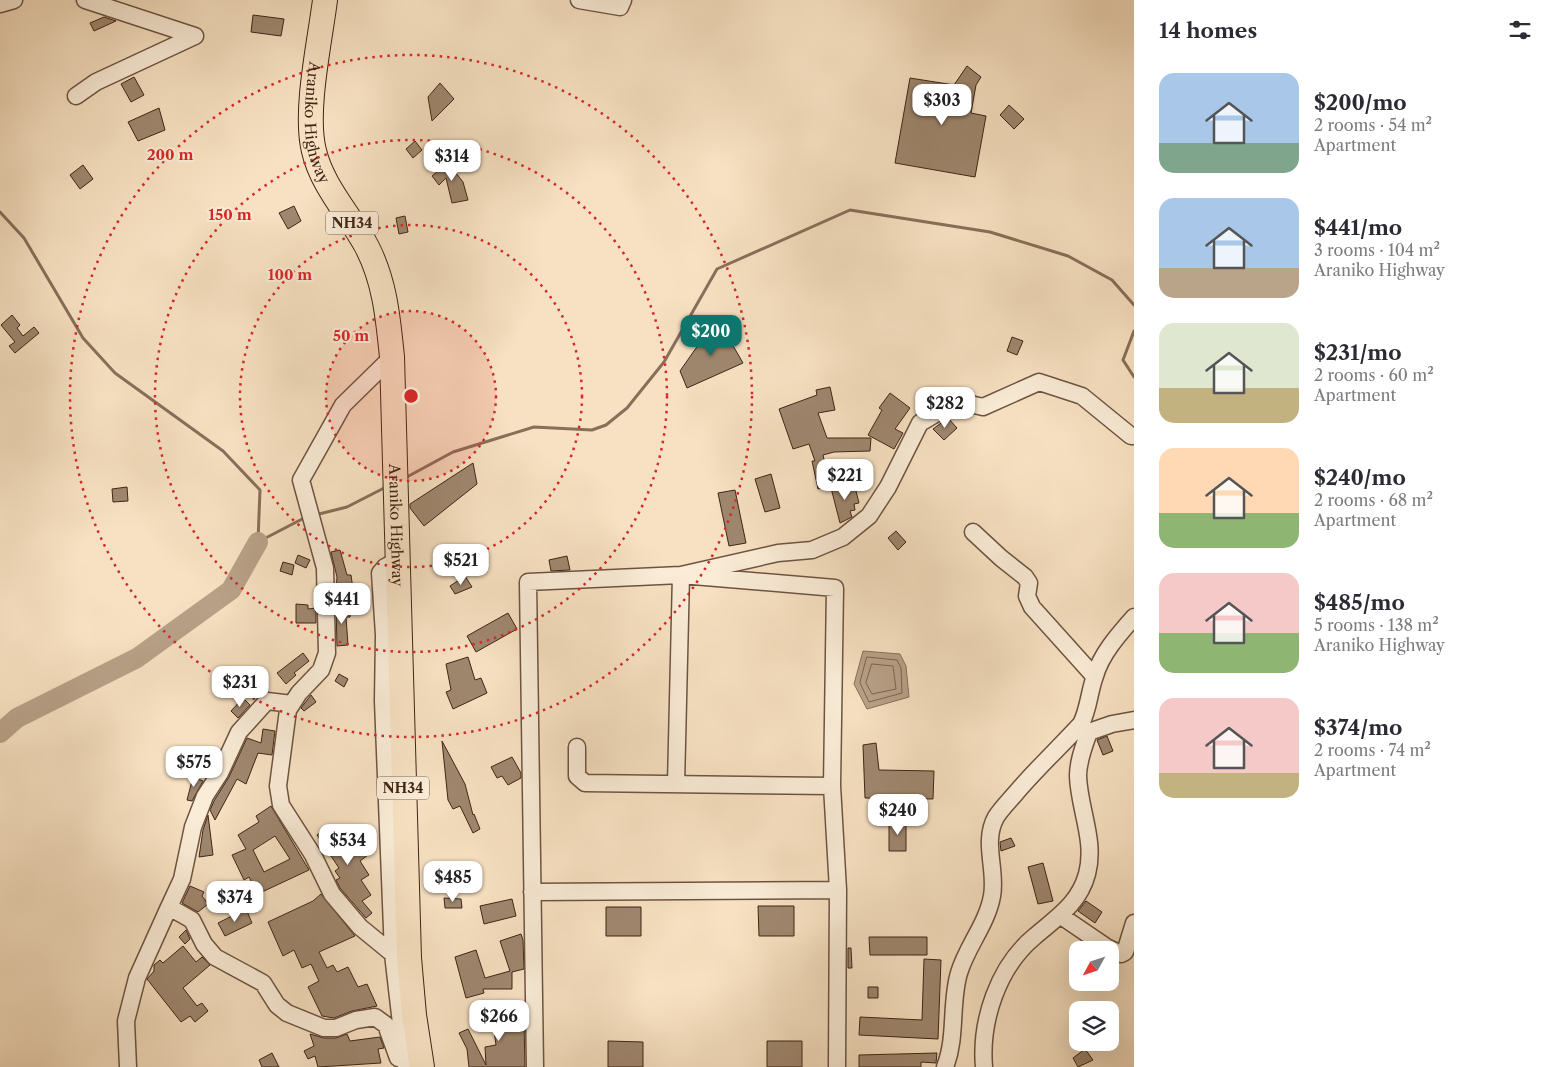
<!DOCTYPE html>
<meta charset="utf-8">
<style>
:root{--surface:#fff;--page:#f2f2f3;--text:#2b2b33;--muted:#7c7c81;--accent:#0f766e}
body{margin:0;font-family:"Libre Caslon Text",serif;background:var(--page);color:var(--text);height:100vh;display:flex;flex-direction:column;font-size:19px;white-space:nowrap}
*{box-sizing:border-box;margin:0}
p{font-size:16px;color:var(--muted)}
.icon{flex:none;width:28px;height:28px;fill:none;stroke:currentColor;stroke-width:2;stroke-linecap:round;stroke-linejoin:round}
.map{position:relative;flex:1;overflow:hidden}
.side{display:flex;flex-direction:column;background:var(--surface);width:425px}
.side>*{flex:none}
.needle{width:32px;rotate:230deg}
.buttons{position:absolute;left:1069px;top:941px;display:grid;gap:10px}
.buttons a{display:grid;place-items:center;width:50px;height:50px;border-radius:10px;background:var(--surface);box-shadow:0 5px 20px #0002;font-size:25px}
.price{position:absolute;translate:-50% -42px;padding:0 11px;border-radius:10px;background:#fff;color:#222;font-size:16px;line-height:32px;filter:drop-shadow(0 1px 2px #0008)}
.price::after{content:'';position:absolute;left:50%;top:30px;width:15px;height:11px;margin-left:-8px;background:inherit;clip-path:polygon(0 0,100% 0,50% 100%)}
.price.selected{background:var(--accent);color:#fff}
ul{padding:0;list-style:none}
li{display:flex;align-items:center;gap:15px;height:125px;padding:0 25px}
li span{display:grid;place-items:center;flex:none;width:140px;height:100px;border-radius:15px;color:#555}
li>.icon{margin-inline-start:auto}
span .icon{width:60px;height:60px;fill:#fffc;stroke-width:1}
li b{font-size:21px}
h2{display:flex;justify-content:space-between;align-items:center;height:60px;padding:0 25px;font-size:21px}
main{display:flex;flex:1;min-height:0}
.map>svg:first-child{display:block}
.water{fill:#b8a188;stroke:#886f5a}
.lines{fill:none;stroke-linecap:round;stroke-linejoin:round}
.shore{stroke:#7c634f;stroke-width:1}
.stream{stroke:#886f5a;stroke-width:3}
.river{stroke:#b8a188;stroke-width:20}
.building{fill:#9f876f;stroke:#3f2516;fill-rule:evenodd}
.minor-casing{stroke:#6d5441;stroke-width:19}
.highway-casing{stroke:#3f2516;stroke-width:26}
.minor{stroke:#faecd7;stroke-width:16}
.highway{stroke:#f7e1c2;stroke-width:24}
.ring{fill:none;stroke:#d62828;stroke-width:2.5;stroke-dasharray:2.5 5}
.labels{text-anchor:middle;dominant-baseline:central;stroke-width:4;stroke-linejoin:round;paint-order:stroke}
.shield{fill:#faecd7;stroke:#776150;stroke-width:1}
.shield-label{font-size:14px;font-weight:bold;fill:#3f2516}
.street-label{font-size:15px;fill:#3f2516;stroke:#faecd7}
.centre{fill:#d62828;stroke:#faecd7;stroke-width:2.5}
.ring-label{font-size:15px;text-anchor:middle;font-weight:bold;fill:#d62828;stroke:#faecd7;stroke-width:4;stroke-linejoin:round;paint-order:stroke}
</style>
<main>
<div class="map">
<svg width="1134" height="1067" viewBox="0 0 1134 1067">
<rect width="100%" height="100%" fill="#f7e1c2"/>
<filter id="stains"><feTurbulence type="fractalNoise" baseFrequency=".004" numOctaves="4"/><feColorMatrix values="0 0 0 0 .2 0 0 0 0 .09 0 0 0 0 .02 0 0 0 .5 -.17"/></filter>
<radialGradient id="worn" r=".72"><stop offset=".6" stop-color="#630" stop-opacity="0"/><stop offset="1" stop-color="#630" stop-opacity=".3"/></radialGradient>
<path class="water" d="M863,651L900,654L906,666L909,697L867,709L854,684Z"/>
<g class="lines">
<path class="shore" d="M867,657L897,660L901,668L902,693L869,702L860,683Z
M872,664L893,666L896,689L872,694L866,683Z"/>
<path class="stream" d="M0,212L24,238L83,338L115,373L223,451L260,490L258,541
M1134,331L1123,360L1134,377
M405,478L453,452L534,427L592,430L606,425L627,408L664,362L717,269L850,210L990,232L1068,256L1112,280L1134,305
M315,515L347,507L388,486
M258,542L306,517"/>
<path class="river" d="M0,733L17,718L137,658L231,590L258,542"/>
</g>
<path class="building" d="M253,15L284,19L281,36L251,32Z
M104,17L116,21L94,31L90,23Z
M967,66L981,77L976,85L971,113L986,116L975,177L895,163L910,78L954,85Z
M134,77L144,95L131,102L121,84Z
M440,83L454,99L432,121L428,97Z
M1009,105L1024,119L1014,129L1000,115Z
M159,108L165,130L138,141L128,122Z
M415,141L422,150L413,158L406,149Z
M441,154L463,182L468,200L452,203L446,178L439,185L432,176L444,166Z
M83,165L93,179L80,189L70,175Z
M294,206L301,221L288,229L279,213Z
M405,216L408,232L399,234L396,218Z
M12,315L20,325L17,328L23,336L34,327L39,333L15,353L9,346L15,342L1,325Z
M717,318L743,363L687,388L680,371Z
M1012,337L1023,341L1017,355L1007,351Z
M830,387L835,410L818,413L827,438H871L870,451L834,452L823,455L830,486L818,489L812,461H815L809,444L793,449L779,409L817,395L816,390Z
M890,393L910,408L895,429L903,433L894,449L868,435L882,410L879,408Z
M948,418L957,428L944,440L933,429Z
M473,463L477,484L424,526L410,508V504Z
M771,474L780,508L765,512L755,479Z
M854,483L859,503L854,504L855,510L850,511L852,517L840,523L831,488Z
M127,487L128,501L113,502L112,489Z
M735,490L746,543L729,546L718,493Z
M896,531L906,542L898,550L888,538Z
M457,547L462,558L442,570L436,559Z
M340,550L347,575H351L353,589L336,591L337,577L331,552Z
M298,555L310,560L306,568L295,563Z
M567,556L570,570L551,571L549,560Z
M283,562L294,565L292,575L280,571Z
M465,576L472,587L455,594L450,586Z
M296,604L308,605V609L316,608V623H296Z
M336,606L351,607L350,617H346L348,645L337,646Z
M508,613L517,629L476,652L467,636Z
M303,653L309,661L294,673L296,675L286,684L277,673Z
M468,657L475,680L481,678L487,693L453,709L446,692L451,690L446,664Z
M339,674L348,679L344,687L335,681Z
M311,695L316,702L304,711L301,708Z
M243,698L250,705L238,718L231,711Z
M263,729L275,731L272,755L258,753L246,784L237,779L215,820L210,810L214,801L229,777L247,738L261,743Z
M1107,736L1113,751L1103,755L1097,740Z
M442,741L465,784L473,815L474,814L480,829L473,833L460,806L453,809L448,800Z
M876,743L879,770L934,771L933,799L865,798L863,745Z
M512,757L521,773V778L508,785L502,776L497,778L491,767Z
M193,777L203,781L192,801L187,800Z
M271,806L309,870L262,892L259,885L254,887L249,877L244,880L232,855L246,849L238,835L259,822L256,816ZM275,836L290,859L264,872L253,850Z
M208,815L213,855L199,857L203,830Z
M889,821H906V851H889Z
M332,825L342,841L352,834L368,855L360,861L369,875L361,880L371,895L362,901L372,913L366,918L340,888L336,880L340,878L335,871L339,868L317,835Z
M1011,838L1015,846L1001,851L1000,842Z
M1043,863L1053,901L1038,904L1028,867Z
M190,886L204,892L202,896L208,904L198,912L182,903Z
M321,894L355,936L319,952L327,968L333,965L337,972L348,967L358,987L367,984L377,1006L352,1011L334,1018L322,1016L308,987L319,981L311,964L302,968L294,950L283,956L268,922L313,901Z
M444,898L461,899L462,908H445Z
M512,899L516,916L484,924L480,906Z
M1086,901L1102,912L1095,923L1078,911Z
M758,906H794V936H759Z
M606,907H641V936H606Z
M246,909L252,923L225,936L218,923Z
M186,930L190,939L185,944L179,937Z
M521,934L523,940L524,969L512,972V989H483L484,993L466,998L455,957L476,950L485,978L510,971L500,941Z
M869,937H927V955H870Z
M183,946L196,962L202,957L210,965L183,988L197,1006L202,1003L208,1011L195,1022L190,1016L181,1022L147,979L154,971V965L160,960L163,963Z
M848,948H851L852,968H848Z
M924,959L941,960L938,1039L859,1035L860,1017L922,1020Z
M868,987H878V998H868Z
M510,1005L512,1024H524L525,1067H469L467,1049L459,1033L468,1029L486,1065L485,1047L496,1045L492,1017L484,1018V1008Z
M310,1034L324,1038H336L347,1034L350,1041L380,1037L384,1048L378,1049L381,1063L318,1067L315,1056L308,1059L304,1051L314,1046Z
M608,1041L643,1042V1067H608Z
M767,1041H802V1067H767Z
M1085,1049L1093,1060L1078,1067L1073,1058Z
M272,1053L279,1067H262L259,1060Z
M937,1053L936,1063L921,1062V1067H859V1055Z"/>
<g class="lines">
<g class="minor-casing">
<path id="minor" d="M85,0L195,36
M579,0L620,7L623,0
M0,4L14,0
M76,96L96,82L195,36
M392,357L343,405L301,480L325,568L327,653L321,670L299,693L288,710L278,786L281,805L313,855L332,894L360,927L393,954L409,958
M973,532L1001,558L1025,577L1029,583L1027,596L1032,607L1094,676
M398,560L385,567L380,573L384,635L383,701L393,954L406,1067
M1089,732L1112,724L1134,720
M577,747V776L585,783L832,786
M676,784L681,575L778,553L812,550L843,537L869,516L888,487L920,423L957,401L983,407L1039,382L1082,396L1131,436H1134
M532,892L838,890
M169,907L182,879L193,827L205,796L220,773L239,732L267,701L292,704
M1061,916L1108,948L1121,954L1125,952L1134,923
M128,1067L126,1021L137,978L169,907L192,920L204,944L215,957L263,983L277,1005L287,1013L324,1028H336L356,1020L375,1017L386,1025L398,1058
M535,1067L528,582L681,575L835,588L832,786L838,890L837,1067
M945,1067C957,1037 950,1003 959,973C967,946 987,924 992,896C997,870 982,842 996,817C1001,809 1009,801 1015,794C1036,769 1059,748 1081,724C1089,708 1089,692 1095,676C1101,654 1119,634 1134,617
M984,1067C980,1021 998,967 1034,937C1056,918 1079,904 1087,874C1096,841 1079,809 1078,776C1078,761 1084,746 1089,732"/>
</g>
<g class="highway-casing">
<g id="highway">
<path id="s1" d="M325,0C320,41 304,112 314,151C322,186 350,215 367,247C385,282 388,318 392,357L409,958L414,1015L422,1067"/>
</g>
</g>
<use href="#minor" class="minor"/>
<use href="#highway" class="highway"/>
</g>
<circle cx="411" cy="396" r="85" fill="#d62828" fill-opacity=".12"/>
<g class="ring">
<circle cx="411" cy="396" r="85"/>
<circle cx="411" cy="396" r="171"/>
<circle cx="411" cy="396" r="256"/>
<circle cx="411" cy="396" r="341"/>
</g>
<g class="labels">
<g class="shield">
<rect x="326" y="211.5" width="52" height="23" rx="4"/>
<rect x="377" y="776.5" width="52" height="23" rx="4"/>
</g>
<g class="shield-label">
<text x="352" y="223">NH34</text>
<text x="403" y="788">NH34</text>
</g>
<g class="street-label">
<text stroke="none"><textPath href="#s1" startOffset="124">Araniko Highway</textPath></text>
<text stroke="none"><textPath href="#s1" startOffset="544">Araniko Highway</textPath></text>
</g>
</g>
<circle cx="411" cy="396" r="8" class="centre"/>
<g class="ring-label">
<text x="170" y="160">200 m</text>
<text x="230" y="220">150 m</text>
<text x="290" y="280">100 m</text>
<text x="351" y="341">50 m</text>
</g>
<rect width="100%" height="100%" filter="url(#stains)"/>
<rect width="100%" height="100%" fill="url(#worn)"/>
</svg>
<div class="buttons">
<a><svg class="needle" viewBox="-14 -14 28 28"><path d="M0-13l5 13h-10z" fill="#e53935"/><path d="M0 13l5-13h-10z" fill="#7c7c81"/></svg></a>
<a><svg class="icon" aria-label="layers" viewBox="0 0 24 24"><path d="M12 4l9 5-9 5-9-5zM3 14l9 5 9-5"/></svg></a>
</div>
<b class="price" style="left:942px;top:126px">$303</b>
<b class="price" style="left:452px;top:182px">$314</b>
<b class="price selected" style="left:711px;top:357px">$200</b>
<b class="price" style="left:945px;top:429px">$282</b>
<b class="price" style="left:845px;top:501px">$221</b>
<b class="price" style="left:461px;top:586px">$521</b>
<b class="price" style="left:342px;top:625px">$441</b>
<b class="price" style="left:240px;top:708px">$231</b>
<b class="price" style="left:194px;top:788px">$575</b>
<b class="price" style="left:898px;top:836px">$240</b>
<b class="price" style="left:348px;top:866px">$534</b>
<b class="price" style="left:453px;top:903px">$485</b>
<b class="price" style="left:235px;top:923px">$374</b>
<b class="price" style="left:499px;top:1042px">$266</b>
</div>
<section class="side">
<h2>14 homes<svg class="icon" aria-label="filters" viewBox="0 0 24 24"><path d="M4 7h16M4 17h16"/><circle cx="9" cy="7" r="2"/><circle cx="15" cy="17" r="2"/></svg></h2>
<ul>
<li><span style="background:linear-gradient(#a9c7e8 70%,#7fa58c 0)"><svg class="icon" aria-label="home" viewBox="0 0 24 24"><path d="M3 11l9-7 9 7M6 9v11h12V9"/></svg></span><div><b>$200/mo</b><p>2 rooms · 54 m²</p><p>Apartment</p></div></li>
<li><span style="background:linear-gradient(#a9c7e8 70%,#b9a48a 0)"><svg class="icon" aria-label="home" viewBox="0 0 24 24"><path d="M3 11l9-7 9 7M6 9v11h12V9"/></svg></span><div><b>$441/mo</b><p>3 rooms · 104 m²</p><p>Araniko Highway</p></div></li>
<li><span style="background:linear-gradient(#dfe7d0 65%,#c2b280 0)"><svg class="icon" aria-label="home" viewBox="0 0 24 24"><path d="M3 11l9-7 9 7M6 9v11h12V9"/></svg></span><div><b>$231/mo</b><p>2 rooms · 60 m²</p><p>Apartment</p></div></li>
<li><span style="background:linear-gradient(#ffd9b3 65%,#8fb573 0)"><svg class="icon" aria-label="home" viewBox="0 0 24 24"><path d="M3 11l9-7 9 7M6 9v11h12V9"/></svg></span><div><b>$240/mo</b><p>2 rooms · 68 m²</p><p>Apartment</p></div></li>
<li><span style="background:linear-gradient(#f6c9c9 60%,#8fb573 0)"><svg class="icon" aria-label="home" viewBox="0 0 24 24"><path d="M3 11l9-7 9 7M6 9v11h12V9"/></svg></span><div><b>$485/mo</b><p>5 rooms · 138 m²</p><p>Araniko Highway</p></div></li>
<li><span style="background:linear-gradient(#f6c9c9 75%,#c2b280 0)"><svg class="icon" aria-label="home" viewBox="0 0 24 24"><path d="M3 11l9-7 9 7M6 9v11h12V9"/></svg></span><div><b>$374/mo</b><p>2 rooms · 74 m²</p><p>Apartment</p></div></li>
</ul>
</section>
</main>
